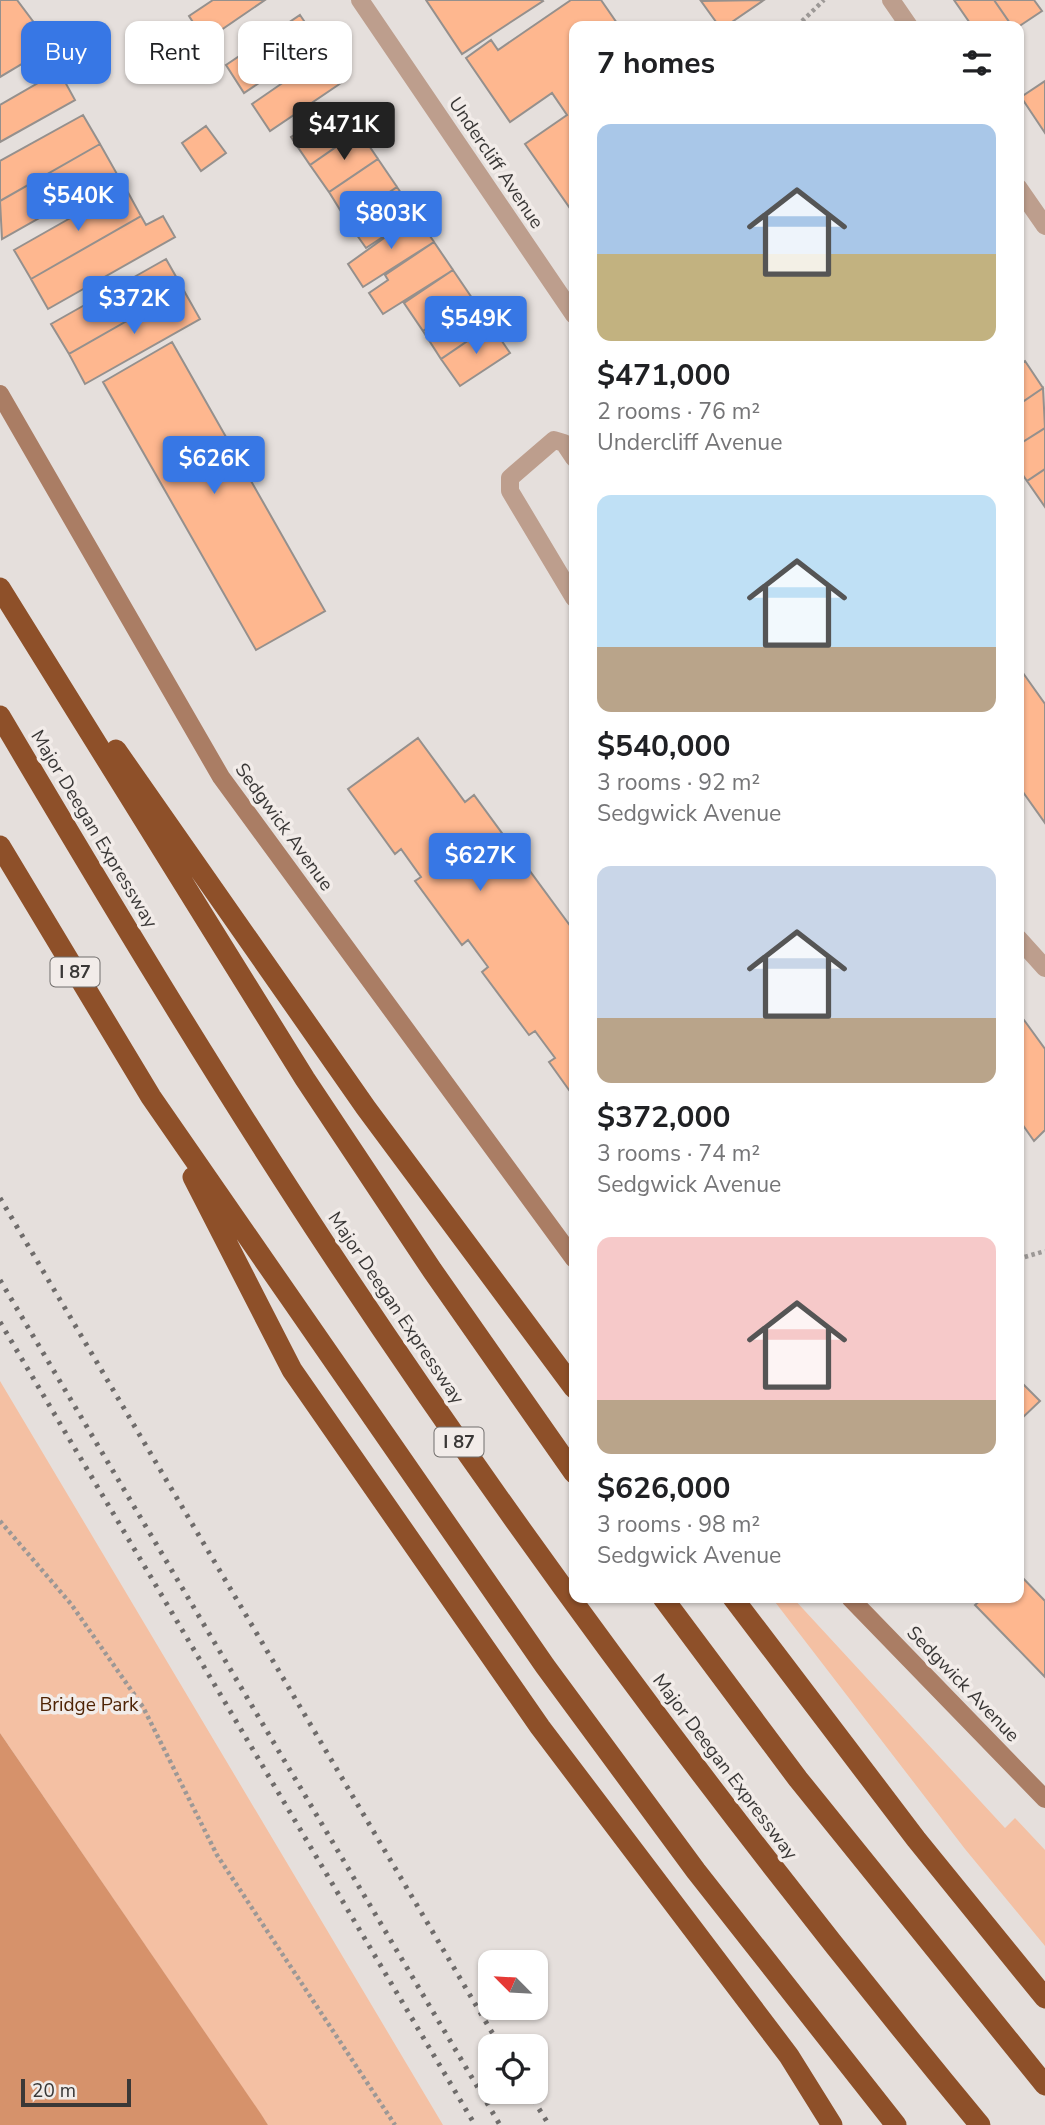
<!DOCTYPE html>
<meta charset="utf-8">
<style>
:root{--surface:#fff;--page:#f6f6f6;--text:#202124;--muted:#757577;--accent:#3777e5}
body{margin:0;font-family:"Nunito Sans",sans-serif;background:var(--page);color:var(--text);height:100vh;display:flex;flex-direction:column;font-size:26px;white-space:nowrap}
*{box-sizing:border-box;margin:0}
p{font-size:23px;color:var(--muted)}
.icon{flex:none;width:38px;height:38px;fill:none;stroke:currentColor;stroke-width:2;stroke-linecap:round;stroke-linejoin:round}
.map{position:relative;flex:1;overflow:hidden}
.sheet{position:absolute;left:569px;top:21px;width:455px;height:1582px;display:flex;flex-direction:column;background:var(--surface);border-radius:14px;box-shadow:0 2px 5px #0004}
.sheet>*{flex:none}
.top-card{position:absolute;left:21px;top:21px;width:443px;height:63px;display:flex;gap:14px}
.needle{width:46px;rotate:294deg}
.fabs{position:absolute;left:478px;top:1950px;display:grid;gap:14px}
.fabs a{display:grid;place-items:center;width:70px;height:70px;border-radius:14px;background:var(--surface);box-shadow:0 2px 5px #0004;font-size:35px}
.scale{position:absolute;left:21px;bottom:18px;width:110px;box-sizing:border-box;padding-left:7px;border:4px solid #3a3837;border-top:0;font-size:19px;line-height:24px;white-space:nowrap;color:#3a3837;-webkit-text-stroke:5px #f2ece9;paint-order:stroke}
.price{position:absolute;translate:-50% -60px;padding:0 16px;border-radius:7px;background:var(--accent);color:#fff;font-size:23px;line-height:46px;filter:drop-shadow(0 2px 4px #0008)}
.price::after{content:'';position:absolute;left:50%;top:42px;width:21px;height:16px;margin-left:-10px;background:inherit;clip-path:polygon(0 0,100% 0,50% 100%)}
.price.active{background:#222;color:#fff}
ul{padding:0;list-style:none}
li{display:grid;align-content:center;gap:14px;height:371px;padding:0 28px}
li span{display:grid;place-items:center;height:217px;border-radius:14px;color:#555}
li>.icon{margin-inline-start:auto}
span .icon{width:126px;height:126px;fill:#fffc;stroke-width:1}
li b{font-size:30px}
h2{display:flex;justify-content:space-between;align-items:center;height:84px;padding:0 28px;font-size:30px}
.tag{padding:0 24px;border-radius:14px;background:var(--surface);box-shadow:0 2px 5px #0004;font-size:24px;line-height:63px}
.tag.active{background:var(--accent);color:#fff}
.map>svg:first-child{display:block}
.green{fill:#f4c0a3}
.water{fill:#d6926b}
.building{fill:#feb78f;stroke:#95908d;stroke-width:2}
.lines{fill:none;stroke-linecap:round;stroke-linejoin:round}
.path{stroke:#9c9896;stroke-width:4.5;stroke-dasharray:3.5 3.5;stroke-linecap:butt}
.lane{stroke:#bd9e8d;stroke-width:18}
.street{stroke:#bd9e8d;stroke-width:18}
.secondary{stroke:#aa7d64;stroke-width:18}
.highway{stroke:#8e5029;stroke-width:21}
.rail{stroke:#6f6c6b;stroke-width:5;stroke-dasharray:3.5 7;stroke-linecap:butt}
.labels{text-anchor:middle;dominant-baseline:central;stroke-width:7;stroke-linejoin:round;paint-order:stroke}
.shield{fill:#f2ece9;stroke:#716e6c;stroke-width:2}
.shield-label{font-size:18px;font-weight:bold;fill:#3a3837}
.street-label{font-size:19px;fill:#3a3837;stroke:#f2ece9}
.park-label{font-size:19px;fill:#4e2304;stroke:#f2ece9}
</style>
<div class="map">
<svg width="1045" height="2125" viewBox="0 0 1045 2125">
<rect width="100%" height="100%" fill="#e5dfdc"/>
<path class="green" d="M0,1381L443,2125H268L0,1733Z
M772,1598H793L1005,1828L1015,1818L1045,1850V1946L965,1849Z"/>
<path class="water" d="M0,1733L261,2114L268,2125H0Z"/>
<path class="building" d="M0,0H17L38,28L40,36L35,56L0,77Z
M213,0H265L205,41L189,16Z
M426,0H542L543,1L462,54Z
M571,0H601L619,26H574V214L525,144L567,115L552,93L510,122L466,58L491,40L498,50Z
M764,0L726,26H719L701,1Z
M954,0H994L1012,26H972Z
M994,0H1034L1042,11L1018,27L1012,26Z
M300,15L319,43L244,93L226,65Z
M326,53L344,81L270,131L252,104Z
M59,71L75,100L0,142V105Z
M1045,81V133L1021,97Z
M340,104L359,131L310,165L291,137Z
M83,115L100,144L0,201V161Z
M206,126L226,153L201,171L182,143Z
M359,131L378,159L329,192L310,165Z
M100,144L117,174L2,239L0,201Z
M378,159L397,187L347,221L329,192Z
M125,187L141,216L31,279L14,250Z
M397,187L416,215L366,248L347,221Z
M416,215L434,242L363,287L348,264Z
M141,216L146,225L163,216L175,237L48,309L31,279Z
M434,242L453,270L383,314L369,293L388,280L385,275Z
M166,259L183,289L69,354L51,324Z
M453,270L472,298L423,331L404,303Z
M183,289L200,319L85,384L69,354Z
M472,298L491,325L441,359L423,331Z
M491,325L510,353L460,386L441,359Z
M172,342L325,611L256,650L103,382Z
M1025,361L1043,388L1018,405V365Z
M1043,388L1045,428L1018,445V405Z
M1045,428V469L1027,481L1018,468V445Z
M1045,469V507L1027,481Z
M1018,666L1045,704V823L1018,785Z
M418,738L465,802L474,795L574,931V1097L549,1062L555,1058L535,1031L529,1035L482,972L488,967L468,940L462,945L415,881L421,877L401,849L395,854L348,789Z
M1024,1020L1045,1049V1130L1034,1141L1022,1124L1018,1127V1024Z
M1018,1379L1040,1401L1018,1422Z
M1018,1573L1045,1601V1677L975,1605L983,1598H1018Z"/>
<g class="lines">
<path class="path" d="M797,26L824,0
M573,243L574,242
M1018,1259L1045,1251
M0,1521L71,1604L143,1707L217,1855L395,2125"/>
<path class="lane" d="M574,458L564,443L554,440L510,478V491L574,598"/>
<path class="street" d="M360,0L574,315
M891,0L909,26
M1018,187L1045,226
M1018,938L1045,968"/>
<path class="secondary" d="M0,394L221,777L574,1259
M850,1598L1045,1799"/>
<path class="highway" d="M0,588L305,1079L432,1270L574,1473
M0,716C107,897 215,1077 331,1253C531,1555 749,1846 980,2125
M116,750L366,1108L574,1388
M0,846L151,1097L545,1666L696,1871L896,2125
M193,1177L292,1370L540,1727L789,2056L832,2125
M663,1598L798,1779L1045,2085
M733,1598L916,1839L1045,1998"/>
<path class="rail" d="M0,1198L500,2046
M0,1280L500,2125
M0,1322L475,2125
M528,2091L549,2125"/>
</g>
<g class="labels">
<g class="shield">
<rect x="50.5" y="957.5" width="49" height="29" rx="5"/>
<rect x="434.5" y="1427.5" width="49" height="29" rx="5"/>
</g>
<g class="shield-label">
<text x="75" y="972">I 87</text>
<text x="459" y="1442">I 87</text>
</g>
<g class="street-label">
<text transform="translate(496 163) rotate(56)">Undercliff Avenue</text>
<text transform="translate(284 827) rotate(54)">Sedgwick Avenue</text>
<text transform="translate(94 829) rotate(59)">Major Deegan Expressway</text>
<text transform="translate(396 1308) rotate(56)">Major Deegan Expressway</text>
<text transform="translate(963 1684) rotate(46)">Sedgwick Avenue</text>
<text transform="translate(725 1767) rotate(53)">Major Deegan Expressway</text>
</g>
<g class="park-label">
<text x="89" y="1705">Bridge Park</text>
</g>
</g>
</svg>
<div class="fabs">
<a><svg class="needle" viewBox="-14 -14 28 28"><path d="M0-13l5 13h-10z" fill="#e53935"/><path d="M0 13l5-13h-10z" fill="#757577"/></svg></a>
<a><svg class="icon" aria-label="locate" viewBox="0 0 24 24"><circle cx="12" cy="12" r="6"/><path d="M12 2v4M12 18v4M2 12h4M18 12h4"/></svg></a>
</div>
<div class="scale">20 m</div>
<b class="price active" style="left:344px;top:162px">$471K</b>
<b class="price" style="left:78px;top:233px">$540K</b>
<b class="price" style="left:391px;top:251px">$803K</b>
<b class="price" style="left:134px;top:336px">$372K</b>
<b class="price" style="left:476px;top:356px">$549K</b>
<b class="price" style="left:214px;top:496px">$626K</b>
<b class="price" style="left:480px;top:893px">$627K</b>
<div class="top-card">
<a class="tag active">Buy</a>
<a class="tag">Rent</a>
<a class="tag">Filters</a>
</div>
<section class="sheet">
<h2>7 homes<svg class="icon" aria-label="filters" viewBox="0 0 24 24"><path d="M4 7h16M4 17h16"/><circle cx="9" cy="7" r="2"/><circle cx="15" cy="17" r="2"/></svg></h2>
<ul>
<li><span style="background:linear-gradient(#a9c7e8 60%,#c2b280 0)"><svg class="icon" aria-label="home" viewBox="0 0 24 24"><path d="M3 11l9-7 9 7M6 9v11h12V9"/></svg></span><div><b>$471,000</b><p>2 rooms · 76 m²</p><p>Undercliff Avenue</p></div></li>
<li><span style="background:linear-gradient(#bfe0f5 70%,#b9a48a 0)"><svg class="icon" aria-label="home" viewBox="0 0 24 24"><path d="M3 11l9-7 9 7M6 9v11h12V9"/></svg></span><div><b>$540,000</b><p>3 rooms · 92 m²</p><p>Sedgwick Avenue</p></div></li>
<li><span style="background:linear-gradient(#c9d6e8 70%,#b9a48a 0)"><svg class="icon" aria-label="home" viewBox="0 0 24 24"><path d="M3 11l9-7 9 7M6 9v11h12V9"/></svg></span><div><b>$372,000</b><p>3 rooms · 74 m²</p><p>Sedgwick Avenue</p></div></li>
<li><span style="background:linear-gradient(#f6c9c9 75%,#b9a48a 0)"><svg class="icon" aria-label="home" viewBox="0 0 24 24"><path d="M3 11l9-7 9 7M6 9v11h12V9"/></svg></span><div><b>$626,000</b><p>3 rooms · 98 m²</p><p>Sedgwick Avenue</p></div></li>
</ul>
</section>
</div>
